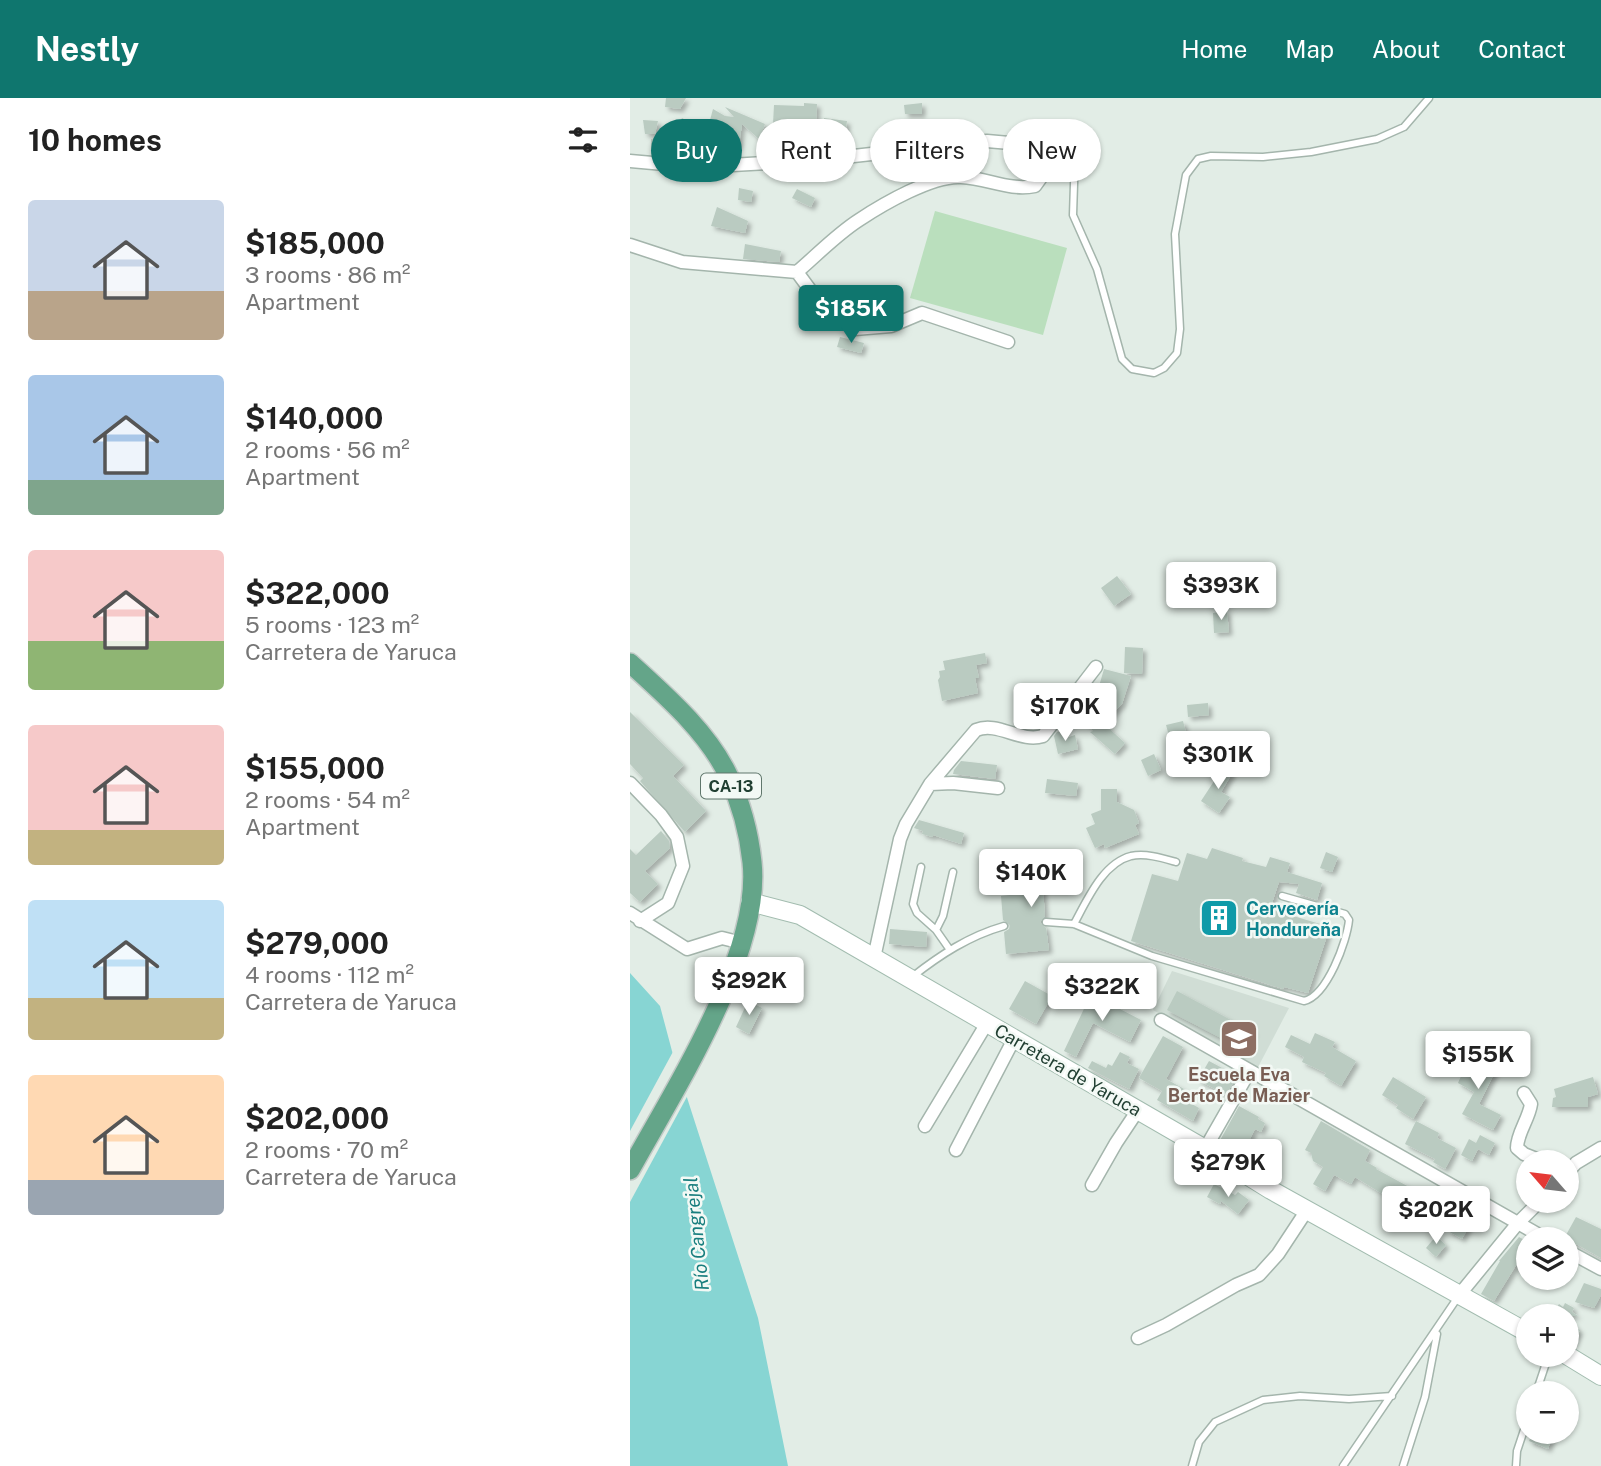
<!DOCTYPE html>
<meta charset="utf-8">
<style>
:root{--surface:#fff;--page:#f2f2f2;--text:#222;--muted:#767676;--accent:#0f766e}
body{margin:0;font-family:"Public Sans",sans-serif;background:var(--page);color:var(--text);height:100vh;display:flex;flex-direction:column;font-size:26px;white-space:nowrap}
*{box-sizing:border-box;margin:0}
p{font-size:23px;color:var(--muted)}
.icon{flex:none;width:38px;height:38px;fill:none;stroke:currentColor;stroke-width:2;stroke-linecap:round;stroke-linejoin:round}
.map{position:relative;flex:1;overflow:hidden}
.details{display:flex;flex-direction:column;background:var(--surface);width:630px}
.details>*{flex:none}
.hud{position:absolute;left:21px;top:21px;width:665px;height:63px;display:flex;gap:14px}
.needle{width:46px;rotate:298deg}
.controls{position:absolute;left:886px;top:1052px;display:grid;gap:14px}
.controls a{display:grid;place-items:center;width:63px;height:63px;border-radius:50%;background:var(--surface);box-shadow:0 2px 5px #0004;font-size:35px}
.price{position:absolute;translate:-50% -60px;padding:0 16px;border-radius:7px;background:#fff;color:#222;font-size:23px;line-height:46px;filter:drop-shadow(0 2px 4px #0008)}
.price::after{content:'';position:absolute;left:50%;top:42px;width:21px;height:16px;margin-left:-10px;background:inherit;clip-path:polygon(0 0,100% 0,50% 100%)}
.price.on{background:var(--accent);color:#fff}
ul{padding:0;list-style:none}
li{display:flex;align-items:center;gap:21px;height:175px;padding:0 28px}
li span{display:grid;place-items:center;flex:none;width:196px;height:140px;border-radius:7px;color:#555}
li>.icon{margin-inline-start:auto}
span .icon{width:84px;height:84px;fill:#fffc;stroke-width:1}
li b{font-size:30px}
h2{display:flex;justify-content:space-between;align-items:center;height:84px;padding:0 28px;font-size:30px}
.tag{padding:0 24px;border-radius:32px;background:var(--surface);box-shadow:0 2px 5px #0004;font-size:24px;line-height:63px}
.tag.on{background:var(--accent);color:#fff}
header{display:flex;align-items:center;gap:42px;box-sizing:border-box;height:98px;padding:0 35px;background:var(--accent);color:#fff}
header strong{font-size:33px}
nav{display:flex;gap:38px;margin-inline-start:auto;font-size:24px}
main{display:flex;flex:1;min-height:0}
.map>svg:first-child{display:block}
.built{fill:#d0ddd5}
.green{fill:#badfbd}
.water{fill:#87d5d3}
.pier{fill:#e2ede6}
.building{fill:#bacbc1;filter:url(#shadow)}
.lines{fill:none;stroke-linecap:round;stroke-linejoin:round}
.lane-casing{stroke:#a4b5ac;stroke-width:9}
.street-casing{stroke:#a4b5ac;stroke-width:15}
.secondary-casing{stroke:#a2bcaf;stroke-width:20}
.primary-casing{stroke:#c1c9c6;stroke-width:22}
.lane{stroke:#fff;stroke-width:6}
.street{stroke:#fff;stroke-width:12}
.secondary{stroke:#fff;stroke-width:18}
.primary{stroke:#64a589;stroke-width:19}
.labels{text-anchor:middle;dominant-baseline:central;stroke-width:5;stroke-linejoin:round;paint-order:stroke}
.shield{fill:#f3f9f5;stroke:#60776c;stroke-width:2}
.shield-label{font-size:16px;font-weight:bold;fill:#213f32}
.culture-label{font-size:18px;font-weight:bold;fill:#0d838f;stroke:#f3f9f5;text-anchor:start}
.street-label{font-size:18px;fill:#213f32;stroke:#f3f9f5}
.education-label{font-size:18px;font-weight:bold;fill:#785e54;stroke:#f3f9f5}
.water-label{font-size:19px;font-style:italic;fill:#187e7e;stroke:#f3f9f5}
</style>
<header>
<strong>Nestly</strong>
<nav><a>Home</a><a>Map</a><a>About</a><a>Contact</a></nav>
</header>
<main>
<section class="details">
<h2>10 homes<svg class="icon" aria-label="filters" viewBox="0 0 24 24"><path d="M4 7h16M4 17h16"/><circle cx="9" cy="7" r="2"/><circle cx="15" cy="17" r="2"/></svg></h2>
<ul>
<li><span style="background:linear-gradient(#c9d6e8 65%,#b9a48a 0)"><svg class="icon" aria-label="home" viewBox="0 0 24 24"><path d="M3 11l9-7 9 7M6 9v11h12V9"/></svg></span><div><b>$185,000</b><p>3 rooms · 86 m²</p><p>Apartment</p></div></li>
<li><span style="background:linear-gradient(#a9c7e8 75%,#7fa58c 0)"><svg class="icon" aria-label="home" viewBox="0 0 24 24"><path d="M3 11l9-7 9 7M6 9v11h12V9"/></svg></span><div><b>$140,000</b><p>2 rooms · 56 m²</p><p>Apartment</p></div></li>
<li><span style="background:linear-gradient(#f6c9c9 65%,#8fb573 0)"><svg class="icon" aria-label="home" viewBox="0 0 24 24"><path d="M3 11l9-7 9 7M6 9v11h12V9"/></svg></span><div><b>$322,000</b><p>5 rooms · 123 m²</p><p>Carretera de Yaruca</p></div></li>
<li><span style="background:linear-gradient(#f6c9c9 75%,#c2b280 0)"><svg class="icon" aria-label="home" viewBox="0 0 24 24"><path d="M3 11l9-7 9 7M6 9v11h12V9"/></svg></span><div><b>$155,000</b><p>2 rooms · 54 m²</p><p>Apartment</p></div></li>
<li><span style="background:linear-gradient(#bfe0f5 70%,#c2b280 0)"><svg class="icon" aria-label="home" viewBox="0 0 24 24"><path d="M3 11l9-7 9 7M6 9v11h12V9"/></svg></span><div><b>$279,000</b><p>4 rooms · 112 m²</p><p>Carretera de Yaruca</p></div></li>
<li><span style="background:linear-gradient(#ffd9b3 75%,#9aa5b1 0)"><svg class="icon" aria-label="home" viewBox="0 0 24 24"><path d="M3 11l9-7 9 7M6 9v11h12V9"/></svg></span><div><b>$202,000</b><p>2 rooms · 70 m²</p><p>Carretera de Yaruca</p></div></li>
</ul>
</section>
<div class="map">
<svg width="971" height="1368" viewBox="0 0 971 1368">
<defs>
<filter id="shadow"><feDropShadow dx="3.5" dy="3.5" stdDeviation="2" flood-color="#0004"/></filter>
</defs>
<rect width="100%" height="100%" fill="#e2ede6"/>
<path class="built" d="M542,873L659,910L627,971L523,912Z"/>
<path class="green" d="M305,113L437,150L413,237L280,200Z"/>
<path class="water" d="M0,875L30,908L42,953L128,1220L158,1368H0Z"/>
<path class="pier" d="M45,950L59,995L0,1104V1033Z"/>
<path class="building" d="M36,0H56L50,11L35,9Z
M174,5L187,6L186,25L164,24V27L143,26L144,7L174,8Z
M292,5V16H275L274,7Z
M95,9L135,26L129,41L112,26L109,48L78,44L77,58L62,56L64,40L46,31L52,20L77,33L83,11L95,18L104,19Z
M194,20L217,23L215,38L192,35Z
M13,22L28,23L25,36H15Z
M21,41H40V58L21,56Z
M109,90L123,93L121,104L108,102Z
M167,91L185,100L181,109L162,100Z
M87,109L118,123L115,135L81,128Z
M115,146L151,153L149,164L113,161Z
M210,239L234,245L231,255L207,249Z
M487,478L501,496L484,508L471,490Z
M597,513L599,534L584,535L583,515Z
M495,549L513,550L512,576L494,575Z
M355,555L357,565L346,567L349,580H345L348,595L312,603L308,582L310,579L309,573L315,572L313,563Z
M474,571L501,578L492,606L473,625L495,645L485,656L460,634L463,633L452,619L457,614L450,605L458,594L465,602Z
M578,605L579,617L558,619L557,607Z
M0,614L54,667L43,678L76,713L55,734L10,683L13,680L0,666Z
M553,623L558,642L555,643V646L542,649L536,627Z
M434,633L436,640L445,637L448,651L428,656L424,638L427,634Z
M524,656L531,672L518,678L511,662Z
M331,663L367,667L365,681L323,676L324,672Z
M594,668L603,674L591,694L600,699L589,715L571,703Z
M417,681L448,685L446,698L415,695Z
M471,691H487V704L504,712L509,725L505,727L509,736L475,750L474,746L465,750L456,730L465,726L461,716L471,712Z
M289,722L334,735L331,746L303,737V739L292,736L293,733L284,730Z
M31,733L39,743L40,750L15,773L28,786L10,804L0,795V751L6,757Z
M582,750L613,760L612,763L636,769L640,759L660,765L657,774L692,785L687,802L666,795L669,786L649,784L640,811L700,829L678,895L654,889L653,891L501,843L522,776L548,783L557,755L577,761Z
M696,754L708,759L702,774L690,770Z
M398,764L436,765V792L413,791L415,818L410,824L416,830L419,852L376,856L374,834L379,831L380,827L373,822L371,798L397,795Z
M260,831L297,834L296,849L259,846Z
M395,883L422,898L406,926L379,911Z
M547,893L623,934L611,956L593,946L595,942L537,912Z
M461,896L511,922L500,944L463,925L446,959L434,953Z
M118,903L132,910L119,936L106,929Z
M685,935L705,944L702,949L726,963L711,988L694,978L696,975L672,964L674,959L655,949L661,937L680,946Z
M533,938L553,949L536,981L554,991L549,999L569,1010L563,1023L527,1002L532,993L509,980Z
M490,954L500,959L497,965L509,971L499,991L458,970L462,963L476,970L478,966L482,968Z
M835,957L866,972L849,1006L871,1017L863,1032L832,1016L844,994L828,985L832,976L827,973Z
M579,963L607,978L596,997L568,982Z
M763,979L796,999L783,1021L766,1010L768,1007L752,997Z
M963,979L968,996L958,999V1009H922L923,1000L926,999L924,991Z
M609,1008L629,1019L628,1021L635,1025L631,1034L625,1031L614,1052L616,1053L612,1060L588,1046Z
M691,1023L740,1052L735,1063L747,1070L746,1071L790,1095L781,1114L757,1102L759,1100L725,1079L721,1086L704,1077L695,1093L683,1086L693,1069L683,1063L681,1055L675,1052Z
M786,1023L809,1035L807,1040L826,1050L815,1071L803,1064L805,1061L775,1046Z
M850,1037L865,1045L859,1057L848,1051L842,1063L831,1057L839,1041L846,1045Z
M584,1086L605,1097L608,1094L619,1102L608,1116L591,1103L590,1106L577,1099Z
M830,1111L844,1119L832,1141L818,1133Z
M946,1119L971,1131V1160L948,1147L936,1143V1137Z
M806,1138L816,1147L806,1159L796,1150Z
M889,1139L898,1144V1148L864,1203L851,1196L870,1163H869Z
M954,1185L971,1191V1197L964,1210L945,1204Z
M935,1205L944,1210L942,1214L948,1218H922L929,1206L933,1209Z
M936,1224L950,1232L942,1247L936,1245Z
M903,1334H924L918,1351L899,1343Z"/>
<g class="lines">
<g class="lane-casing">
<path id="lane" d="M424,49L445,55L443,117L467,171L492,261L502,271L524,275L534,270L547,255L550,231L545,136L556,77L568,61L581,58L633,59L681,54L747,41L774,29L799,0
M291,769L283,806L287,815L306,832L320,852
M416,824L444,826L522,858L674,903C697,898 717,843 719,822L715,816L652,798
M444,826C457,802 473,765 501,758C516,755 532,760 546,764
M306,832L313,818L323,774
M282,879C310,857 339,838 374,828
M906,1295L919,1256
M562,1368L569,1344L585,1324L633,1302L670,1298L719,1301L762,1298
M713,1368L828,1199
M773,1368L795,1299L807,1236
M886,1368L887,1353L898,1320"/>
</g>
<g class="street-casing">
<path id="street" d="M0,63L67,69L188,62L357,43L424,49L420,67L405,88C378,93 358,80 331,79C303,77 253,106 229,122C207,136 187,157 167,174
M0,147L52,164L167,174L189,204L225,231L261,228L292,215L378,244
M0,685L31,717L47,739L53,768L38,805L10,823
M300,686L323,685L368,690
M0,815L57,851L92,840L112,845
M244,860L270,741L276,726L300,686L346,632C368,623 390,645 413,638L466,569
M531,922L916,1141
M894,995L901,1006C899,1021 887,1035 887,1050L894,1056L914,1064
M295,1028L357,925
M575,1051L619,974
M326,1052L384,941
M936,1076L946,1065L971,1050
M462,1087L486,1045L508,1012
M936,1152L971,1171
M830,1196L888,1125L911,1102
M508,1240L536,1227L606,1187L629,1177L648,1156L677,1112"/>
</g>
<g class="secondary-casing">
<path id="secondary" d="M120,804L170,817L575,1051L641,1092L898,1235
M935,1256L971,1278"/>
</g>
<g class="primary-casing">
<path id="primary" d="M0,565C35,597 77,633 98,677C110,703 119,735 122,764C132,856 44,992 0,1072"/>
</g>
<use href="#lane" class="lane"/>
<use href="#street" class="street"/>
<use href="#secondary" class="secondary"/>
<use href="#primary" class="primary"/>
</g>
<defs>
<g id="building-square" transform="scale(2.0125)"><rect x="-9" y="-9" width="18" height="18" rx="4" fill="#0f9aa8" stroke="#f3f9f5"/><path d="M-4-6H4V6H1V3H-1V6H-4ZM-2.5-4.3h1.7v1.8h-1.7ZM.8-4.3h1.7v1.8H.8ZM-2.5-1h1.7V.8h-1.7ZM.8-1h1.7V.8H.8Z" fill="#fff"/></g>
<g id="school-square" transform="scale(2.0125)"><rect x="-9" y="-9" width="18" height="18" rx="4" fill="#8d6e63" stroke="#f3f9f5"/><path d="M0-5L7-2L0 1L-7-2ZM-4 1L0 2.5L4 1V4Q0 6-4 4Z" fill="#fff"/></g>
</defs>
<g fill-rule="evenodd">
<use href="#building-square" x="589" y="820"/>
<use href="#school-square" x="609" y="941"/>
</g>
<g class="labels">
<rect class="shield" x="71" y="675.5" width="60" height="25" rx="5"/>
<g class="shield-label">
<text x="101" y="688">CA-13</text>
</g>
<g class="culture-label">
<text x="616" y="810">Cervecería<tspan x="616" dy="21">Hondureña</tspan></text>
</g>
<g class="street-label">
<text transform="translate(438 972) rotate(30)">Carretera de Yaruca</text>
</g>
<g class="education-label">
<text x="609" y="976">Escuela Eva<tspan x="609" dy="21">Bertot de Mazier</tspan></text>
</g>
<g class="water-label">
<text transform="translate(66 1136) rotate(-96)">Río Cangrejal</text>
</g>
</g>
</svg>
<div class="controls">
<a><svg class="needle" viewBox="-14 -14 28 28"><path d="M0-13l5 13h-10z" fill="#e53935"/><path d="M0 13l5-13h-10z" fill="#767676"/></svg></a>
<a><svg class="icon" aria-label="layers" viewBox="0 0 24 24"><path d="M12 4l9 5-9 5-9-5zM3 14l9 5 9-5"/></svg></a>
<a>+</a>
<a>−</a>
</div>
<b class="price on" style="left:221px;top:247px">$185K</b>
<b class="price" style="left:591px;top:524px">$393K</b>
<b class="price" style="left:435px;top:645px">$170K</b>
<b class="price" style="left:588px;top:693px">$301K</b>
<b class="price" style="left:401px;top:811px">$140K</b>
<b class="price" style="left:119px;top:919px">$292K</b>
<b class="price" style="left:472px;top:925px">$322K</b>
<b class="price" style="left:848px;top:993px">$155K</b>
<b class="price" style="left:598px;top:1101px">$279K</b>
<b class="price" style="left:806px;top:1148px">$202K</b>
<div class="hud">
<a class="tag on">Buy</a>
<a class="tag">Rent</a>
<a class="tag">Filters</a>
<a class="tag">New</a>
</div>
</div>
</main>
